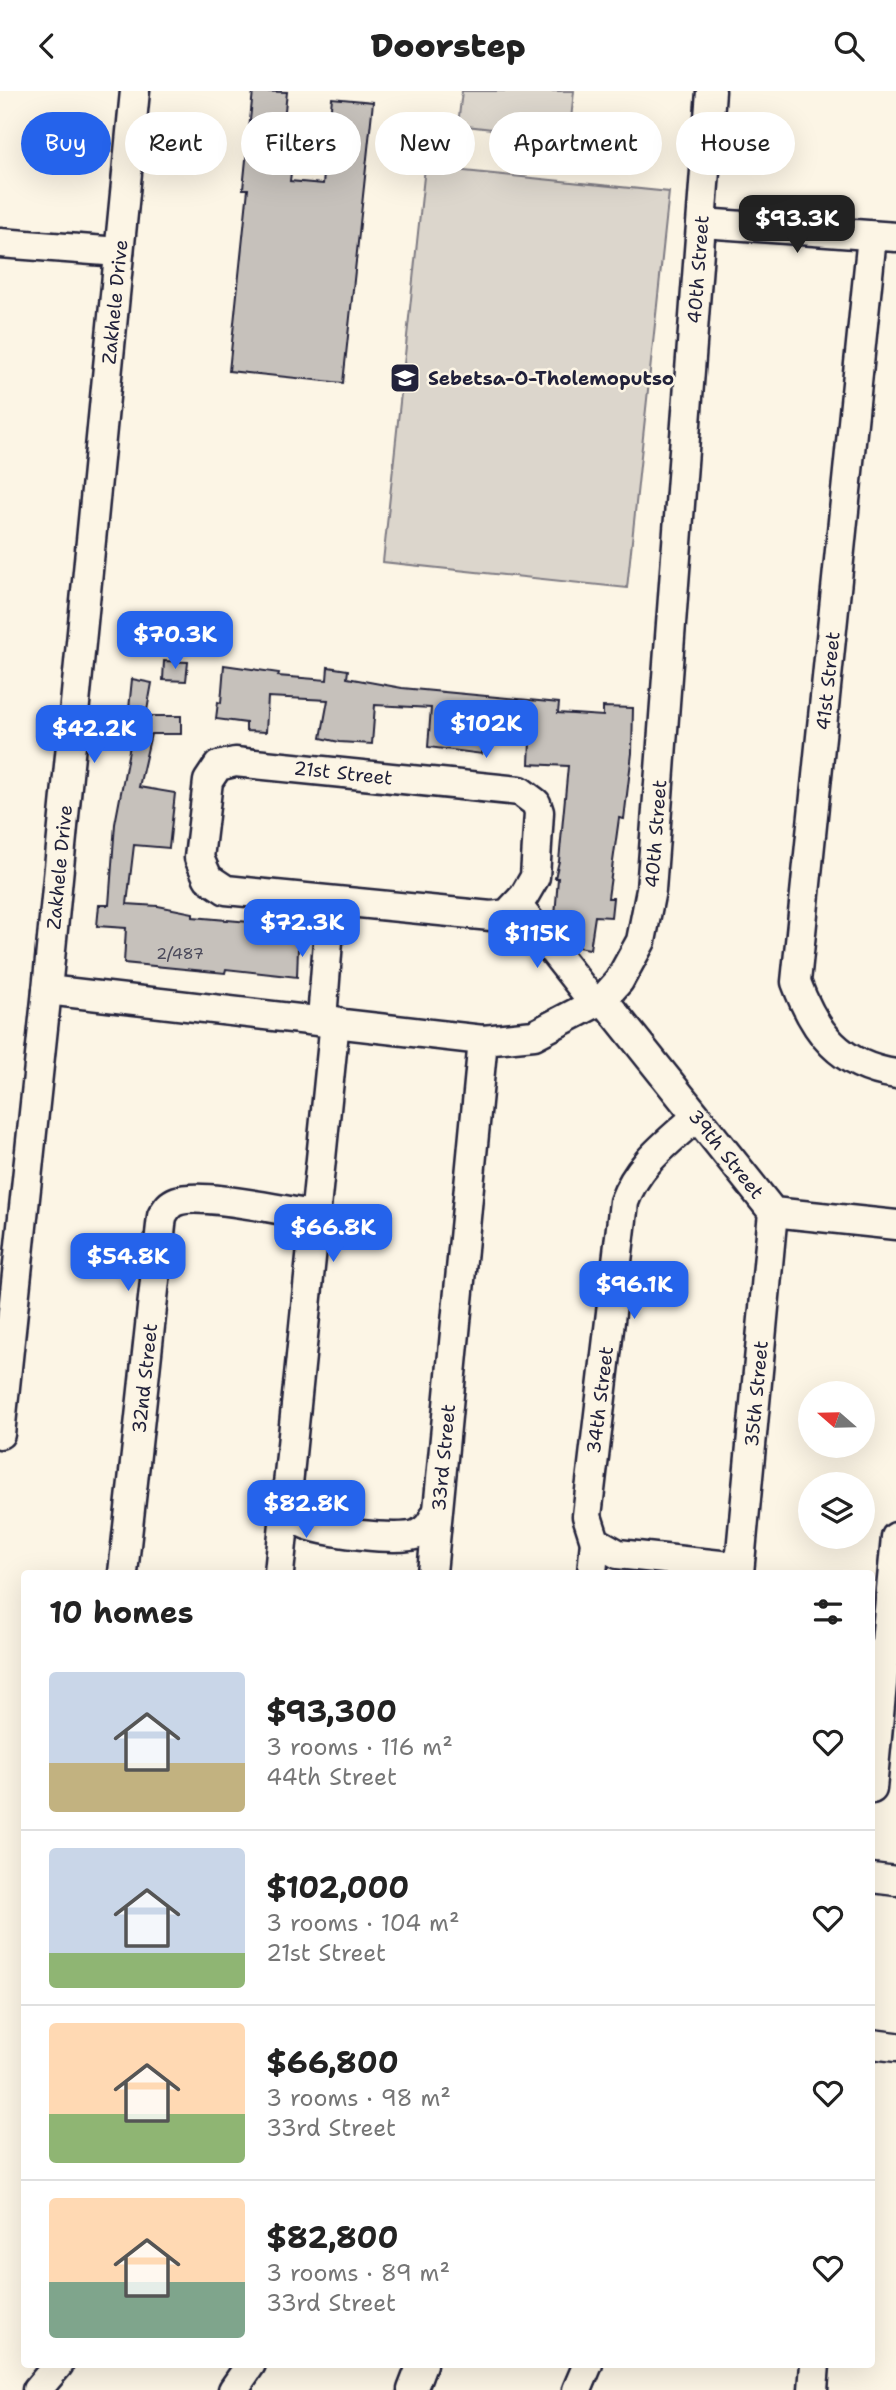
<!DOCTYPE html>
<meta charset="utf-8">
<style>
:root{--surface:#fff;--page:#f6f6f6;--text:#222;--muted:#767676;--line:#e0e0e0;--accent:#2563eb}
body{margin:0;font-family:"Shantell Sans",sans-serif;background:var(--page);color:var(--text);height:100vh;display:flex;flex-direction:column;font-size:26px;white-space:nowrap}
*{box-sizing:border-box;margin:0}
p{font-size:23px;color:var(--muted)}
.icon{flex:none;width:38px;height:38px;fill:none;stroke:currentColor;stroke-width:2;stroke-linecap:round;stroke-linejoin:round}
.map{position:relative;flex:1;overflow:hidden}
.drawer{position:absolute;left:21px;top:1479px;width:854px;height:798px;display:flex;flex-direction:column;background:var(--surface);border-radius:7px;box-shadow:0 7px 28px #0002}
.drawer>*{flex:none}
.hud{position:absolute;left:21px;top:21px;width:854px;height:63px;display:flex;gap:14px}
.needle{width:46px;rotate:290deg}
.buttons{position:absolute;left:798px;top:1290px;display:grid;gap:14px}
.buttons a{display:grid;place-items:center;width:77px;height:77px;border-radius:50%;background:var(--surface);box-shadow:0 7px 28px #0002;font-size:35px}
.price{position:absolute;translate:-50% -60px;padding:0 16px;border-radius:14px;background:var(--accent);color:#fff;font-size:23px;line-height:46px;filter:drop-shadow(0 2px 4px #0008)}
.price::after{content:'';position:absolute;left:50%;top:42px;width:21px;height:16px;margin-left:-10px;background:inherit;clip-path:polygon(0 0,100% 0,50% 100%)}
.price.active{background:#222;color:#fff}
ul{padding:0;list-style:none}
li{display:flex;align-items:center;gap:21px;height:175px;padding:0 28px}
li+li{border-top:2px solid var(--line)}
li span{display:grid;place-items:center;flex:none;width:196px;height:140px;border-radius:7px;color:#555}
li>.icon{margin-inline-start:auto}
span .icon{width:84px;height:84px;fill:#fffc;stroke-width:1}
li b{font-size:30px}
h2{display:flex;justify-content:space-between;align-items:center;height:84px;padding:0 28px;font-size:30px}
.chip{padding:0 24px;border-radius:32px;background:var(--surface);box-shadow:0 7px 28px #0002;font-size:24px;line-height:63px}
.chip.active{background:var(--accent);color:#fff}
header{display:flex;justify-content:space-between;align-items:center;height:91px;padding:0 28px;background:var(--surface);font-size:32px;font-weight:800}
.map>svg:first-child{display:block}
.green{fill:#dcd6cc;stroke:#7f7c84;stroke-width:2}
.building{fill:#c6c1bb;stroke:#22223b;stroke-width:2}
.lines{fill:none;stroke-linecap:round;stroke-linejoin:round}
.minor-casing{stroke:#22223b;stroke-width:33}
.minor{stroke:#fcf5e5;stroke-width:28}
.labels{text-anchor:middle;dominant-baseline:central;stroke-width:5;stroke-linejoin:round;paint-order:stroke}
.number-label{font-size:16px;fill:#4b4a5b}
.street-label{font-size:19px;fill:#22223b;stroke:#fcf5e5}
.poi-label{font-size:19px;font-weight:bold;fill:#22223b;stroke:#fcf5e5;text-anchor:start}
</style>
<header><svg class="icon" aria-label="back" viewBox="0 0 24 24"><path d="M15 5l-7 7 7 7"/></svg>Doorstep<svg class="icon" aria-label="search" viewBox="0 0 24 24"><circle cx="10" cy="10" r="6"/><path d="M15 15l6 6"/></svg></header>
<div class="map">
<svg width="896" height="2299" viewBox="0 0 896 2299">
<rect width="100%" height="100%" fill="#fcf5e5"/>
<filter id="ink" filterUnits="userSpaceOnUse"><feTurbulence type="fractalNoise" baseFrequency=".0143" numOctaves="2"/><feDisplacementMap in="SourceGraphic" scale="14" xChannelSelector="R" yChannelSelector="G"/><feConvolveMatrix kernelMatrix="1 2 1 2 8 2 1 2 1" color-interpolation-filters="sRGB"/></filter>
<g filter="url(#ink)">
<path class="green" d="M462,0H574L569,47L458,34Z
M425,76L669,101L627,497L383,471Z"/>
<path class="building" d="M253,0L287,1L283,38L296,40L290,90L323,93L332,7L373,11L343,292L229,280L248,98H243Z
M164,570L188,571L186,590L163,589Z
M224,574L279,582L278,585L327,589L328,576L348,579L347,587L402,597L559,612L558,622L603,625V616L633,617L632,662L624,728L619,727L608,807H613L611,826L595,825L590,858L571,855L575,826L555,825L558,787H555L559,770L568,675L529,673L531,626L488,623L482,663L428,656L431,617L375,614L372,653L339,651L321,647L328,609L268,606L266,641L246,640V632L216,628L218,611L221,612Z
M132,588L152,592L146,625H181V643H151L139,696L175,702L169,757L134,754L127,813L158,815L193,822V826L306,836L303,858H298L297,886L226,878L225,882L124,872L126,837L97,835L99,814H109L115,733L131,649L126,648Z"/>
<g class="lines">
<g class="minor-casing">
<g id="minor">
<path d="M702,132L896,146"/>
<path d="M872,145L796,891C815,942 840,975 896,983"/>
<path d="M0,152L119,161"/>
<path d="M235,671L520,700L536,712L539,721L535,786L524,805L507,823L491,825L226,799L208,787L199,767L208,690L218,675Z"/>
<path d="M517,814L595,913"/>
<path id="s1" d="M47,899L483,949L534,944L603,908L619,890L641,850L651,799L711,0"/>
<path id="s2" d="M603,908L773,1121L896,1134"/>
<path d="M322,928L331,811"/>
<path d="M695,1027C666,1053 637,1074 624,1111L587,1425L595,1450L618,1463L739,1476"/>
<path id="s3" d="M0,1343L47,899L135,0"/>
<path d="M284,1411C290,1420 294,1427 303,1432C321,1441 400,1451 418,1443C428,1438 431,1432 436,1423"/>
<path id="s4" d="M123,1482L162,1125C167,1117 169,1113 177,1110C201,1101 284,1120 313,1124"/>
<path d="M279,1482L335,930"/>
<path id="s5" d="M432,1482L483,949"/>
<path d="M592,1482L595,1450"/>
<path id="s6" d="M739,1482L773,1121"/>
<path d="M872,1698L896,1446"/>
<path d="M872,1787L896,1790"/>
<path d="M872,1953L896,1956"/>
<path d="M37,2299L59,2273"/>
<path d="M233,2299L251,2273"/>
<path d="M412,2299L422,2273"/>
<path d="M577,2299L588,2273"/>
<path d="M813,2299L815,2273"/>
</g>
</g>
<use href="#minor" class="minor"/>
</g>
</g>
<defs>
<g id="school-square" transform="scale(1.575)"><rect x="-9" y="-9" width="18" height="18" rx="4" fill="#22223b" stroke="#fcf5e5"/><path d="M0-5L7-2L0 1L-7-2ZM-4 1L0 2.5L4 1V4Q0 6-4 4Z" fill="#fff"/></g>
</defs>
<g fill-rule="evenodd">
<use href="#school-square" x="405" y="287"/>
</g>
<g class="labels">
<g class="number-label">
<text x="180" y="862">2/487</text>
</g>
<g class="street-label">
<text stroke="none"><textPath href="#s1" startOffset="1312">40th Street</textPath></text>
<text stroke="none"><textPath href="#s3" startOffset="1138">Zakhele Drive</textPath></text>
<text transform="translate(828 590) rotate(-84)">41st Street</text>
<text transform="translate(343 682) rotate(6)">21st Street</text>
<text stroke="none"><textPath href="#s1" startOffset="746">40th Street</textPath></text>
<text stroke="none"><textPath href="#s3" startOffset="570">Zakhele Drive</textPath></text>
<text stroke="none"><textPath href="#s2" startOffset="198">39th Street</textPath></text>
<text stroke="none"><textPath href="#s4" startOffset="196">32nd Street</textPath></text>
<text stroke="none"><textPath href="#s6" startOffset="180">35th Street</textPath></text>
<text transform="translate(600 1309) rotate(-83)">34th Street</text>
<text stroke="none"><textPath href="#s5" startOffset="116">33rd Street</textPath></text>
</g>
<g class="poi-label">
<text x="428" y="287">Sebetsa-O-Tholemoputso</text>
</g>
</g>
</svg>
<div class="buttons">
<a><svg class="needle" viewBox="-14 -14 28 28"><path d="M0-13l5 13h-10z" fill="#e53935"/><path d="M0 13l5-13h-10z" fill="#767676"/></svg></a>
<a><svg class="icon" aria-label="layers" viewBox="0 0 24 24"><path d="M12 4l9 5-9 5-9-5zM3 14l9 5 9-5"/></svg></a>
</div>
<b class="price active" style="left:797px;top:164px">$93.3K</b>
<b class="price" style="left:175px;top:580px">$70.3K</b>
<b class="price" style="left:486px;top:669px">$102K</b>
<b class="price" style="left:94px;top:674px">$42.2K</b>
<b class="price" style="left:302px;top:868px">$72.3K</b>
<b class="price" style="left:537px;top:879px">$115K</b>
<b class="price" style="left:333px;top:1173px">$66.8K</b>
<b class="price" style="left:128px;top:1202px">$54.8K</b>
<b class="price" style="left:634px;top:1230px">$96.1K</b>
<b class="price" style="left:306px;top:1449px">$82.8K</b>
<div class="hud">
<a class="chip active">Buy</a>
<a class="chip">Rent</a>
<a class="chip">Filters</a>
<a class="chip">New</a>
<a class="chip">Apartment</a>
<a class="chip">House</a>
</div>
<section class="drawer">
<h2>10 homes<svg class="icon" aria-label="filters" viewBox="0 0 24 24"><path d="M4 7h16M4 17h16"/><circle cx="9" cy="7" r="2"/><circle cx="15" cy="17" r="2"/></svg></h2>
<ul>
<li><span style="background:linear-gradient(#c9d6e8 65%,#c2b280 0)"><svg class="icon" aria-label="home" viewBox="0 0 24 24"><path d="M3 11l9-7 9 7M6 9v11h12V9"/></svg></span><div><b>$93,300</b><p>3 rooms · 116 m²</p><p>44th Street</p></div><svg class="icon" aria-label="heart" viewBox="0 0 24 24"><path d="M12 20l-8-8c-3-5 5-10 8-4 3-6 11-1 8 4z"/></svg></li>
<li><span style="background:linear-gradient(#c9d6e8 75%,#8fb573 0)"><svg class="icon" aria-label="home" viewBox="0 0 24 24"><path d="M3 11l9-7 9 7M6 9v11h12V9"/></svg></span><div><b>$102,000</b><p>3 rooms · 104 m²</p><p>21st Street</p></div><svg class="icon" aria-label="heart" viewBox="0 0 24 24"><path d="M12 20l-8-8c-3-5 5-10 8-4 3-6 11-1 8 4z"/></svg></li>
<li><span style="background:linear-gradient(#ffd9b3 65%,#8fb573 0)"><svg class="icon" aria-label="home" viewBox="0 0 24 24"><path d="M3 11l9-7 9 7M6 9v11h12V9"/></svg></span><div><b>$66,800</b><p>3 rooms · 98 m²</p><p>33rd Street</p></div><svg class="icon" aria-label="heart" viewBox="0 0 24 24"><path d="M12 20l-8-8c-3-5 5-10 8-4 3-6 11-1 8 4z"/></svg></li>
<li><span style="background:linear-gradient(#ffd9b3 60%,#7fa58c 0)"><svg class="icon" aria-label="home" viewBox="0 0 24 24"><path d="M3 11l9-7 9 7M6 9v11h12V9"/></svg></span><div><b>$82,800</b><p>3 rooms · 89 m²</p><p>33rd Street</p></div><svg class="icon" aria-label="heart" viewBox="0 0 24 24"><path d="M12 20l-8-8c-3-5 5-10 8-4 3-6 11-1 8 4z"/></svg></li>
</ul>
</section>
</div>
